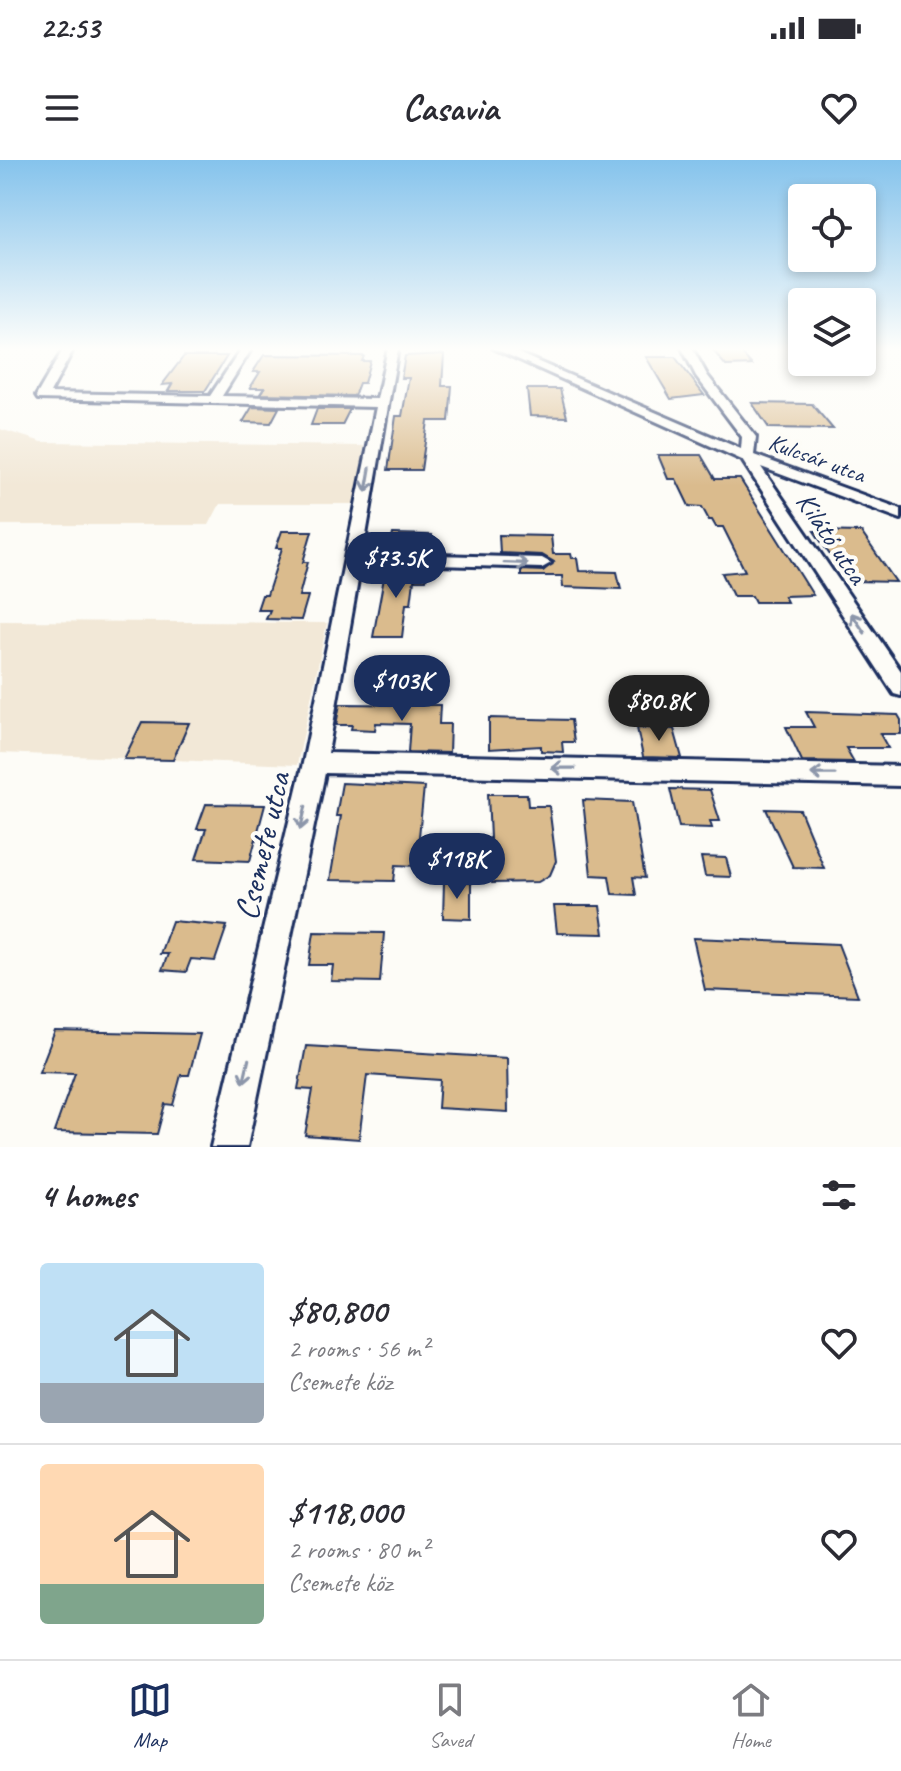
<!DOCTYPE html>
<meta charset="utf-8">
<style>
:root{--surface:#fff;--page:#f7f7f7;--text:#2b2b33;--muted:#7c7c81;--line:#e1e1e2;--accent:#1b2f5e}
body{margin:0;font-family:Caveat,sans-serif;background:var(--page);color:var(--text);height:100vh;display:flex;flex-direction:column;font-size:30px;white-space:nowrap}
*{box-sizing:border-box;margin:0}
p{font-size:26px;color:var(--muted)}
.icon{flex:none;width:44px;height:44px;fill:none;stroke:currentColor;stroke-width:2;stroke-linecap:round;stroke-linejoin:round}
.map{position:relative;height:987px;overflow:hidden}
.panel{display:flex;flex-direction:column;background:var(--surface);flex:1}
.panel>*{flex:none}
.buttons{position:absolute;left:788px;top:24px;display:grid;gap:16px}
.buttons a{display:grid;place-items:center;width:88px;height:88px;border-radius:8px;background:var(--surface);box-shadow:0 4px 12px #0003;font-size:40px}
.price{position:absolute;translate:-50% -68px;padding:0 18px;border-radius:28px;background:var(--accent);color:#fff;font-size:26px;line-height:52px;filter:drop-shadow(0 2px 4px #0008)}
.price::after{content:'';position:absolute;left:50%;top:48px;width:24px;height:18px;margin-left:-12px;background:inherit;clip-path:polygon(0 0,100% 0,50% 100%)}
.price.current{background:#222;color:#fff}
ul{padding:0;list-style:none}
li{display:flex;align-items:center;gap:24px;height:200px;padding:0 40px}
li+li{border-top:2px solid var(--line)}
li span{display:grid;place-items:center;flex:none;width:224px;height:160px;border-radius:8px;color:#555}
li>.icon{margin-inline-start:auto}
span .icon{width:96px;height:96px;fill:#fffc;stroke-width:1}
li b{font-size:34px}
h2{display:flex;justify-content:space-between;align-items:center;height:96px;padding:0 40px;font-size:34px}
.status{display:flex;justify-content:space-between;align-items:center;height:56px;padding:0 40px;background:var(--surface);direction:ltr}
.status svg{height:22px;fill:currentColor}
header{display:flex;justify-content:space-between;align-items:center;height:104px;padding:0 40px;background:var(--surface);font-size:36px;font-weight:700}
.tabs{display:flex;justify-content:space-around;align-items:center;height:112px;border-top:2px solid var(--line);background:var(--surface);font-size:22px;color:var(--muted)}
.tabs a{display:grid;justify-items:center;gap:4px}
.tabs .current{color:var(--accent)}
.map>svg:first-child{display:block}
.built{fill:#f2e8d7}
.building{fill:#dabb8d;stroke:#1b2f5e;stroke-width:2}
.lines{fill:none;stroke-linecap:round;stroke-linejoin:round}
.minor-casing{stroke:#1b2f5e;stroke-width:6}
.minor{fill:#fdfcf7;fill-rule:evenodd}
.oneway{stroke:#8c96aa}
.labels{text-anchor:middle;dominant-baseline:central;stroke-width:8;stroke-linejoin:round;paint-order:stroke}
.far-street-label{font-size:24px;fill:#1b2f5e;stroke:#fdfcf7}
.street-label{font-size:28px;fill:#1b2f5e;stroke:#fdfcf7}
.near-street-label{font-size:34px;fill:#1b2f5e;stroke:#fdfcf7}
</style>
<div class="status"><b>22:53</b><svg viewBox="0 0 49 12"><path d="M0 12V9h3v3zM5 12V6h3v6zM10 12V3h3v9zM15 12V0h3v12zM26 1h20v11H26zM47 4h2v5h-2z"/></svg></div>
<header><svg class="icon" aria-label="menu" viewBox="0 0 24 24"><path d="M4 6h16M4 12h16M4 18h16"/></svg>Casavia<svg class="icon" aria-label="heart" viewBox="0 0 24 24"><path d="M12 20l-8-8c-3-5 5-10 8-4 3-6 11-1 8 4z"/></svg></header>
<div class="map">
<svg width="901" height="987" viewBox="0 0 901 987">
<rect width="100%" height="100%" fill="#fdfcf7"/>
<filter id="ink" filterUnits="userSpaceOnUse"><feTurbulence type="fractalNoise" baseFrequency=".0125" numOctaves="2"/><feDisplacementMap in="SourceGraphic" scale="16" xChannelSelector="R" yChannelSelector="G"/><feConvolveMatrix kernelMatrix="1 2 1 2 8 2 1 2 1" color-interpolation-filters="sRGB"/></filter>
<g filter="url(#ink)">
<path class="built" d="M0,269L42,282L364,286L357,344H220L209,365H0Z
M0,461L327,463L297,605L0,593Z"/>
<path class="building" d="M711,188H737L752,205L726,206Z
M444,194L442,226H452L449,261H428L421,310H388L396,256H402L409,218H401L405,196Z
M264,195L364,196L362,201H370L364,223H359L354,236L260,234L264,228H250L260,212H253Z
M184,196H227L205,231H168L172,224L162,225Z
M646,197H675L704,235L671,239Z
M527,229H560L567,257L530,256Z
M752,243L812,244L833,269L769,268Z
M252,247L279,248L271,263L243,262Z
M317,249H350L342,265H311Z
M658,295H701L715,319H740L813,435L784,436L787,442H755L752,436H733L722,413L745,411L723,367H716L712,360H709L702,347L689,346L676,319H668Z
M282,371H312L303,402H308L299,436H308L301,460L266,459L270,450H257L262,435H267L282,388H276Z
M814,371L861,372L896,422L852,421L838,401H834Z
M393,374L432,375L430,392L389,391Z
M499,375L551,376L553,394H571L572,398H577L579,411L617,412L621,429L563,427L562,416H521V410L543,411L554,402L542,395L500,393Z
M386,407L428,408L426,420H414L411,444H406L402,477H373Z
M340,544L440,545L439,564H450L449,593L408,592L410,564L376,563L375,570L351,569L352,565H336Z
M806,552L898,555L901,560V574H880L888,588H846L854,602L802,601L786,567H814Z
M489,558L571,560L574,582H562L563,592L541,591V586L489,589Z
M142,562L189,563L173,600L124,599Z
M637,568L674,569L682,598L643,597Z
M342,623L424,627L416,706L396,705L394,721L330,720L341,656H336Z
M670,629L710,630L720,661H710L712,668L679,667Z
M488,634H527L528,646H549L556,701L550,715L538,722L492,723Z
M583,640L632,642L645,718L633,717L636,735L612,734L609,716L591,715Z
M206,644L265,645L250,701L196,699L206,669H197Z
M766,649L800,650L824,708L793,707Z
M701,697L726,698L731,717L705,716Z
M444,722L471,723V759L443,758Z
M554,746H600L604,774L557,773Z
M172,761L227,766L215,801L191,799L186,812L162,810L168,794H160Z
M314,772L384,773L380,822L331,821L333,805H309Z
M693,778L838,784L858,836L705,830Z
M55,871L200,874L189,915H181L173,945L165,944L157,974L54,972L75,913L39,912Z
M306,886L507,898L508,952L438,948L440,920L367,915L359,979L305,975L313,930L298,929Z"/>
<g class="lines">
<g class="minor-casing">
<path id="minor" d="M64,188H74L50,233L210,236L242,188H252L222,236L377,239L388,188H398L363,393L542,398L551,403L542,408L361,403L328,593L901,606V626L325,613L247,987H211L303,603L376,247L38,239L36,236Z
M493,188H506L741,289L742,277L696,216L682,188H692L707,215L756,277L754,295L901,349V359L761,307L901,511V536L894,534L742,300Z"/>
</g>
<use href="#minor" class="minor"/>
</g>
<defs><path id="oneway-shaft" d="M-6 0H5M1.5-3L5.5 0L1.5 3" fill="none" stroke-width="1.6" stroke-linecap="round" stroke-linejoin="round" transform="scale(2)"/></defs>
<g class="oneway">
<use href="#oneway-shaft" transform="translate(368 320) rotate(100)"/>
<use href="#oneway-shaft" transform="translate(516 403) rotate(2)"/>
<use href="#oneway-shaft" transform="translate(858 463) rotate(-124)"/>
<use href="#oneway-shaft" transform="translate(563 608) rotate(-179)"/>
<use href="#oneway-shaft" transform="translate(823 614) rotate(-179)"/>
<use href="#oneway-shaft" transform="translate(303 658) rotate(103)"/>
<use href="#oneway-shaft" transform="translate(246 911) rotate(103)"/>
</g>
</g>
<linearGradient id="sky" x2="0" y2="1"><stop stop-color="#85c3ec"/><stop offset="0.58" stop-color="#fefefb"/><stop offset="1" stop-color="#fefefb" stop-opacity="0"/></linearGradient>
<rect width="901" height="326" fill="url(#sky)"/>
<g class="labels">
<g class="far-street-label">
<text transform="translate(817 298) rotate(20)">Kulcsár utca</text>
</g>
<g class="street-label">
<text transform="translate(832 378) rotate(56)">Kilátó utca</text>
</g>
<g class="near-street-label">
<text transform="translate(262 686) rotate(-77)">Csemete utca</text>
</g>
</g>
</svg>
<div class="buttons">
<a><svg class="icon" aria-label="locate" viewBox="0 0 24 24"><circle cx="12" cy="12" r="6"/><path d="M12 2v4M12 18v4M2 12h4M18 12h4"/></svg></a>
<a><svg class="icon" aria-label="layers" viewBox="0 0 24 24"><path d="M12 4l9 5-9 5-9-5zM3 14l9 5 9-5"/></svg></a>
</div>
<b class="price" style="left:396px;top:440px">$73.5K</b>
<b class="price" style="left:402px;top:563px">$103K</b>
<b class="price current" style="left:659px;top:583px">$80.8K</b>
<b class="price" style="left:457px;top:741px">$118K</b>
</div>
<section class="panel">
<h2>4 homes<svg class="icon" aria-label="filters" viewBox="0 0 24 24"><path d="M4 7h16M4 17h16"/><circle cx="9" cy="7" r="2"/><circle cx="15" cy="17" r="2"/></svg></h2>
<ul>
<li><span style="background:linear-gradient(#bfe0f5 75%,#9aa5b1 0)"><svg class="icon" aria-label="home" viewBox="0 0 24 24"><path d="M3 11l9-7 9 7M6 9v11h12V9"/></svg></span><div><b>$80,800</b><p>2 rooms · 56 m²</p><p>Csemete köz</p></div><svg class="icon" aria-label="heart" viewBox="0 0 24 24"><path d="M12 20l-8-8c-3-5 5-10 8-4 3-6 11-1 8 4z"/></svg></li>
<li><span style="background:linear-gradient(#ffd9b3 75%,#7fa58c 0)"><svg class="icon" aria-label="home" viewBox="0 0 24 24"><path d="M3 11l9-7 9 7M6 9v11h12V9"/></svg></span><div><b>$118,000</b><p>2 rooms · 80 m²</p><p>Csemete köz</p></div><svg class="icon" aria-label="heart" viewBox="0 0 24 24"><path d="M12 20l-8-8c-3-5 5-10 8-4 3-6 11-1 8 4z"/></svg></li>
</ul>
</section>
<nav class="tabs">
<a class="current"><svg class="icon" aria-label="map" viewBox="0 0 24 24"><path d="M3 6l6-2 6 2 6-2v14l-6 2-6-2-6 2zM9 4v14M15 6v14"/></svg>Map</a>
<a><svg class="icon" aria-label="saved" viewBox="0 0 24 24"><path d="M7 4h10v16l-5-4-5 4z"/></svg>Saved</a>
<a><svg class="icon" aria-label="home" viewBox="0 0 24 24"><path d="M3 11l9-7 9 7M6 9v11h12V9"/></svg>Home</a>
</nav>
